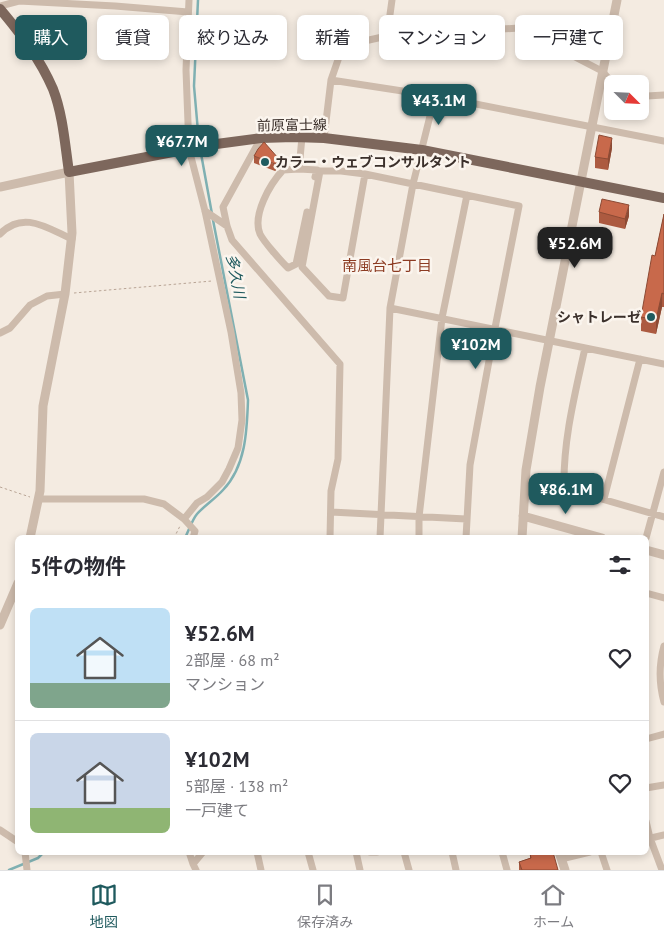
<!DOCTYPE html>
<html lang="ja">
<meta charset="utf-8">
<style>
:root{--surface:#fff;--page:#f2f2f3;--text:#2b2b33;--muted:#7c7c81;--line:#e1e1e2;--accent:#1f5a5e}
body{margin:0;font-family:"PT Sans","Noto Sans JP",sans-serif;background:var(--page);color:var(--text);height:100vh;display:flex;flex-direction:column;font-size:19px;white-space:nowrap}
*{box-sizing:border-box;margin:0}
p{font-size:16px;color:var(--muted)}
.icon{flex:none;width:28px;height:28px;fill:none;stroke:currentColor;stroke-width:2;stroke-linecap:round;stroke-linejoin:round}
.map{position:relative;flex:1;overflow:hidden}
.drawer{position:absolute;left:15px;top:535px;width:634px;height:320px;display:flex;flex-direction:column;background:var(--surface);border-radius:8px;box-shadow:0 2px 8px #0003}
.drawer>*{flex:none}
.top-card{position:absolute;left:15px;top:15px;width:635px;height:45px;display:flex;gap:10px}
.needle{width:32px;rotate:114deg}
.tools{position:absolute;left:604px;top:75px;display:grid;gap:10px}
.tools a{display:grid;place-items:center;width:45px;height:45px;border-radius:8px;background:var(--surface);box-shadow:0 2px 8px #0003;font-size:25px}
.price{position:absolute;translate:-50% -42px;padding:0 11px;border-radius:10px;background:var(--accent);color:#fff;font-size:16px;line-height:32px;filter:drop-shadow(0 1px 2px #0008)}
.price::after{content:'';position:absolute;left:50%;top:30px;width:15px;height:11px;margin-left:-8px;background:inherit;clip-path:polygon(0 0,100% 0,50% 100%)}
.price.active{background:#222;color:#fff}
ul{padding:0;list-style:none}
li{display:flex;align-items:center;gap:15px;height:125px;padding:0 15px}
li+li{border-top:1px solid var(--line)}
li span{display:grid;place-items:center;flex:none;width:140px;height:100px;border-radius:8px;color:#555}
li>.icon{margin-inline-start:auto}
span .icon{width:60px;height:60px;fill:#fffc;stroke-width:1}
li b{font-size:21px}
h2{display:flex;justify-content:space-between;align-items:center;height:60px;padding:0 15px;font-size:21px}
.tag{padding:0 18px;border-radius:8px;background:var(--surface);box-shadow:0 2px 8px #0003;font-size:18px;line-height:45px}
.tag.active{background:var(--accent);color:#fff}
.tabs{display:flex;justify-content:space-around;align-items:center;height:70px;border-top:1px solid var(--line);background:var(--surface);font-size:14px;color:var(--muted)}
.tabs a{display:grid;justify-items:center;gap:2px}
.tabs .active{color:var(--accent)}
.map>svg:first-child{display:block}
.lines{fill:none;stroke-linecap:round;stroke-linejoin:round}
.stream{stroke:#7fb0b2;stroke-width:2.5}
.path{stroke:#b9a596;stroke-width:1;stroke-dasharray:2.5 2.5;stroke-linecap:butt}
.minor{stroke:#cdbbac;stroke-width:7}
.tertiary{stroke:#cdbbac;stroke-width:9}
.primary{stroke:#7d675c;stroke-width:10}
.wall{fill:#ac5a40}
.shaded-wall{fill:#8c4a34}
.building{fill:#c8694b;stroke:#8c4a34}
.poi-dot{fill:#1f5a5e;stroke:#fbf5ee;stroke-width:2}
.labels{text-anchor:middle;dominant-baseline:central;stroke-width:5;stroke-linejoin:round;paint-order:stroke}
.street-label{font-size:14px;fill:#3b302b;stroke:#fbf5ee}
.poi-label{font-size:14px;font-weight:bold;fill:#3b302b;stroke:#fbf5ee;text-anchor:start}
.neighbourhood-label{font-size:15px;fill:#8c3b22;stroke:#fbf5ee}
.water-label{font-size:15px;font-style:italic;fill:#1f5a5e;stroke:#fbf5ee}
</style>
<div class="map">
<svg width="664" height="870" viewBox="0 0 664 870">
<rect width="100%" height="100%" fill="#f4ebe1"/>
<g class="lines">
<path class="stream" d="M198,0L194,86L199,143
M200,148L212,214
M185,538C189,530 192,520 197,514C205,505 215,499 223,490C246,466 247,430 248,400L213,220
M9,870L38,858L44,852"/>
<path class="path" d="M74,293L212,281
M0,487L30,497
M174,538L180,526"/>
<path class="minor" d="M0,6L19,1L115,6L188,12
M387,36L392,0
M331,80L435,96L664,141
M640,93L647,96L664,95
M302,137L299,169L283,170C270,184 252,215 260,234C264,242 281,261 288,268L296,264L307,212
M261,138L223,207L227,226L232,240L340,364L338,459L331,491L330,538
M324,138L331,80L339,57L349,48L360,42L387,36L519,28L602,71L610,80L618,84
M299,169L317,170L315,177
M365,174L343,298L329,296L302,267L320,171H341L365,174L519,206L495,328L470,465L466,538
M205,211L227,226
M0,234C23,210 47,228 72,239
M390,308L664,364
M0,333L10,328L30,305L47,296L65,294
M585,348C575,394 563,440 564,488L664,517
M39,499H144L164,504L184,519L195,531L193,538
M604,499L640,359
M331,512L466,519
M184,519L197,503L207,497L222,482L229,469L238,448L242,420L241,393L231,332L205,211L189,149L186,70L189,0
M380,538L390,308L413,184L435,96
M419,538V517L442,318L467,195
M646,538L664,472
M646,593L664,598
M664,646C659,664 659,684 664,702
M646,739L664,734
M646,788L664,785
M646,821L650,838L662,870
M0,830L18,842
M647,839L664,835
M25,852L27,870
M189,852L193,864
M257,852L261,870
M308,852L313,870
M356,852L360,870
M370,852H377
M404,852L409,870
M452,852L456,870
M502,852L507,870
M601,852L607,870
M561,859L590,852
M196,870L193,864L203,852"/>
<path class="tertiary" d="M0,187L69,172L72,233L65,294L43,406L40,491L30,538
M523,516L602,538
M522,538L526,470L540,387L617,0
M646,550L664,555
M0,625L18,583
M559,852L565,870"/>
<path class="primary" d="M0,9C21,34 40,59 53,89C63,115 65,145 69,172L209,145L261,138L294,137L324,138L422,150L664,198"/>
</g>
<path class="wall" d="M612,148L608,170L595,168V157Z
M254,156L279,166L275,171L254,163Z
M599,212L629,216L625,229L599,223Z
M664,214V307H662L656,334L641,331V317L655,256Z
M530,854L558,870H519V862L530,858Z"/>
<path class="shaded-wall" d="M612,138V148L608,170V159Z
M279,159V166L275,171V164Z
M629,205V216L625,229V219Z
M662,293V307L656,334V320Z"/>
<path class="building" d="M599,135L612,138L608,159L595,157Z
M264,142L279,159L275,164L254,156L258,149Z
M602,199L629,205L625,219L599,212Z
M664,214V294L662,293L656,320L641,317L652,255L655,256Z
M535,852H553L558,870H522L519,862L531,858L530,854Z"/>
<g class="poi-dot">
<circle cx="265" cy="162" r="5"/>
<circle cx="651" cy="317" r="5"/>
</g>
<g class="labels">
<g class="street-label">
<text transform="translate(292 125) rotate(-1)">前原富士線</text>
</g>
<g class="poi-label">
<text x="275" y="162">カラー・ウェブコンサルタント</text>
<text x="641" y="317" text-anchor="end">シャトレーゼ</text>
</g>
<g class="neighbourhood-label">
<text x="387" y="265">南風台七丁目</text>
</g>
<g class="water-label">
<text transform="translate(236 276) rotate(79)">多久川</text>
</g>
</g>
</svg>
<div class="tools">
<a><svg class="needle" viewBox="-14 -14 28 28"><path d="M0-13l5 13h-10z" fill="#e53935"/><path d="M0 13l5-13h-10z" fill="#7c7c81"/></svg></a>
</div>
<b class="price" style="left:439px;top:126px">¥43.1M</b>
<b class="price" style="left:182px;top:167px">¥67.7M</b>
<b class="price active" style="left:575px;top:269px">¥52.6M</b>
<b class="price" style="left:476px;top:370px">¥102M</b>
<b class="price" style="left:566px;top:515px">¥86.1M</b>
<div class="top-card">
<a class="tag active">購入</a>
<a class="tag">賃貸</a>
<a class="tag">絞り込み</a>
<a class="tag">新着</a>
<a class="tag">マンション</a>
<a class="tag">一戸建て</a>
</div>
<section class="drawer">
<h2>5件の物件<svg class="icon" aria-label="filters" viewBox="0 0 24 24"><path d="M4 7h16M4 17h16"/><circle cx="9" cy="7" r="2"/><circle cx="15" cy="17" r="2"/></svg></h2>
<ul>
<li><span style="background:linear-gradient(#bfe0f5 75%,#7fa58c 0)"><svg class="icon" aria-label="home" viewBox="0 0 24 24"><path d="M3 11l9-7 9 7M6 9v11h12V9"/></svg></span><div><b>¥52.6M</b><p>2部屋 · 68 m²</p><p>マンション</p></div><svg class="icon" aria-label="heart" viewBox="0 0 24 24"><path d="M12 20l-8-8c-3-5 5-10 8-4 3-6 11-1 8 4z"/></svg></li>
<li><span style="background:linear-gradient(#c9d6e8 75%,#8fb573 0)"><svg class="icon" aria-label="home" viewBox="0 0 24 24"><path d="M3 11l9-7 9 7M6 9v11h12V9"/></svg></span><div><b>¥102M</b><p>5部屋 · 138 m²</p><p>一戸建て</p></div><svg class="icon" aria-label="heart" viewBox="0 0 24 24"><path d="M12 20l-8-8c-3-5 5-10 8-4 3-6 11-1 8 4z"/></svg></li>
</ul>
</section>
</div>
<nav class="tabs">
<a class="active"><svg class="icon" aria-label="map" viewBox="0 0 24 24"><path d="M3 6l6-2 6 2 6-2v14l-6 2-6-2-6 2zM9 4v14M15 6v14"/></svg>地図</a>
<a><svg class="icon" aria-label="saved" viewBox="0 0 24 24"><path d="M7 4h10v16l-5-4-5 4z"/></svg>保存済み</a>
<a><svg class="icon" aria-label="home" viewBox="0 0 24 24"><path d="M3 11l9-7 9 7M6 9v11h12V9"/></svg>ホーム</a>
</nav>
